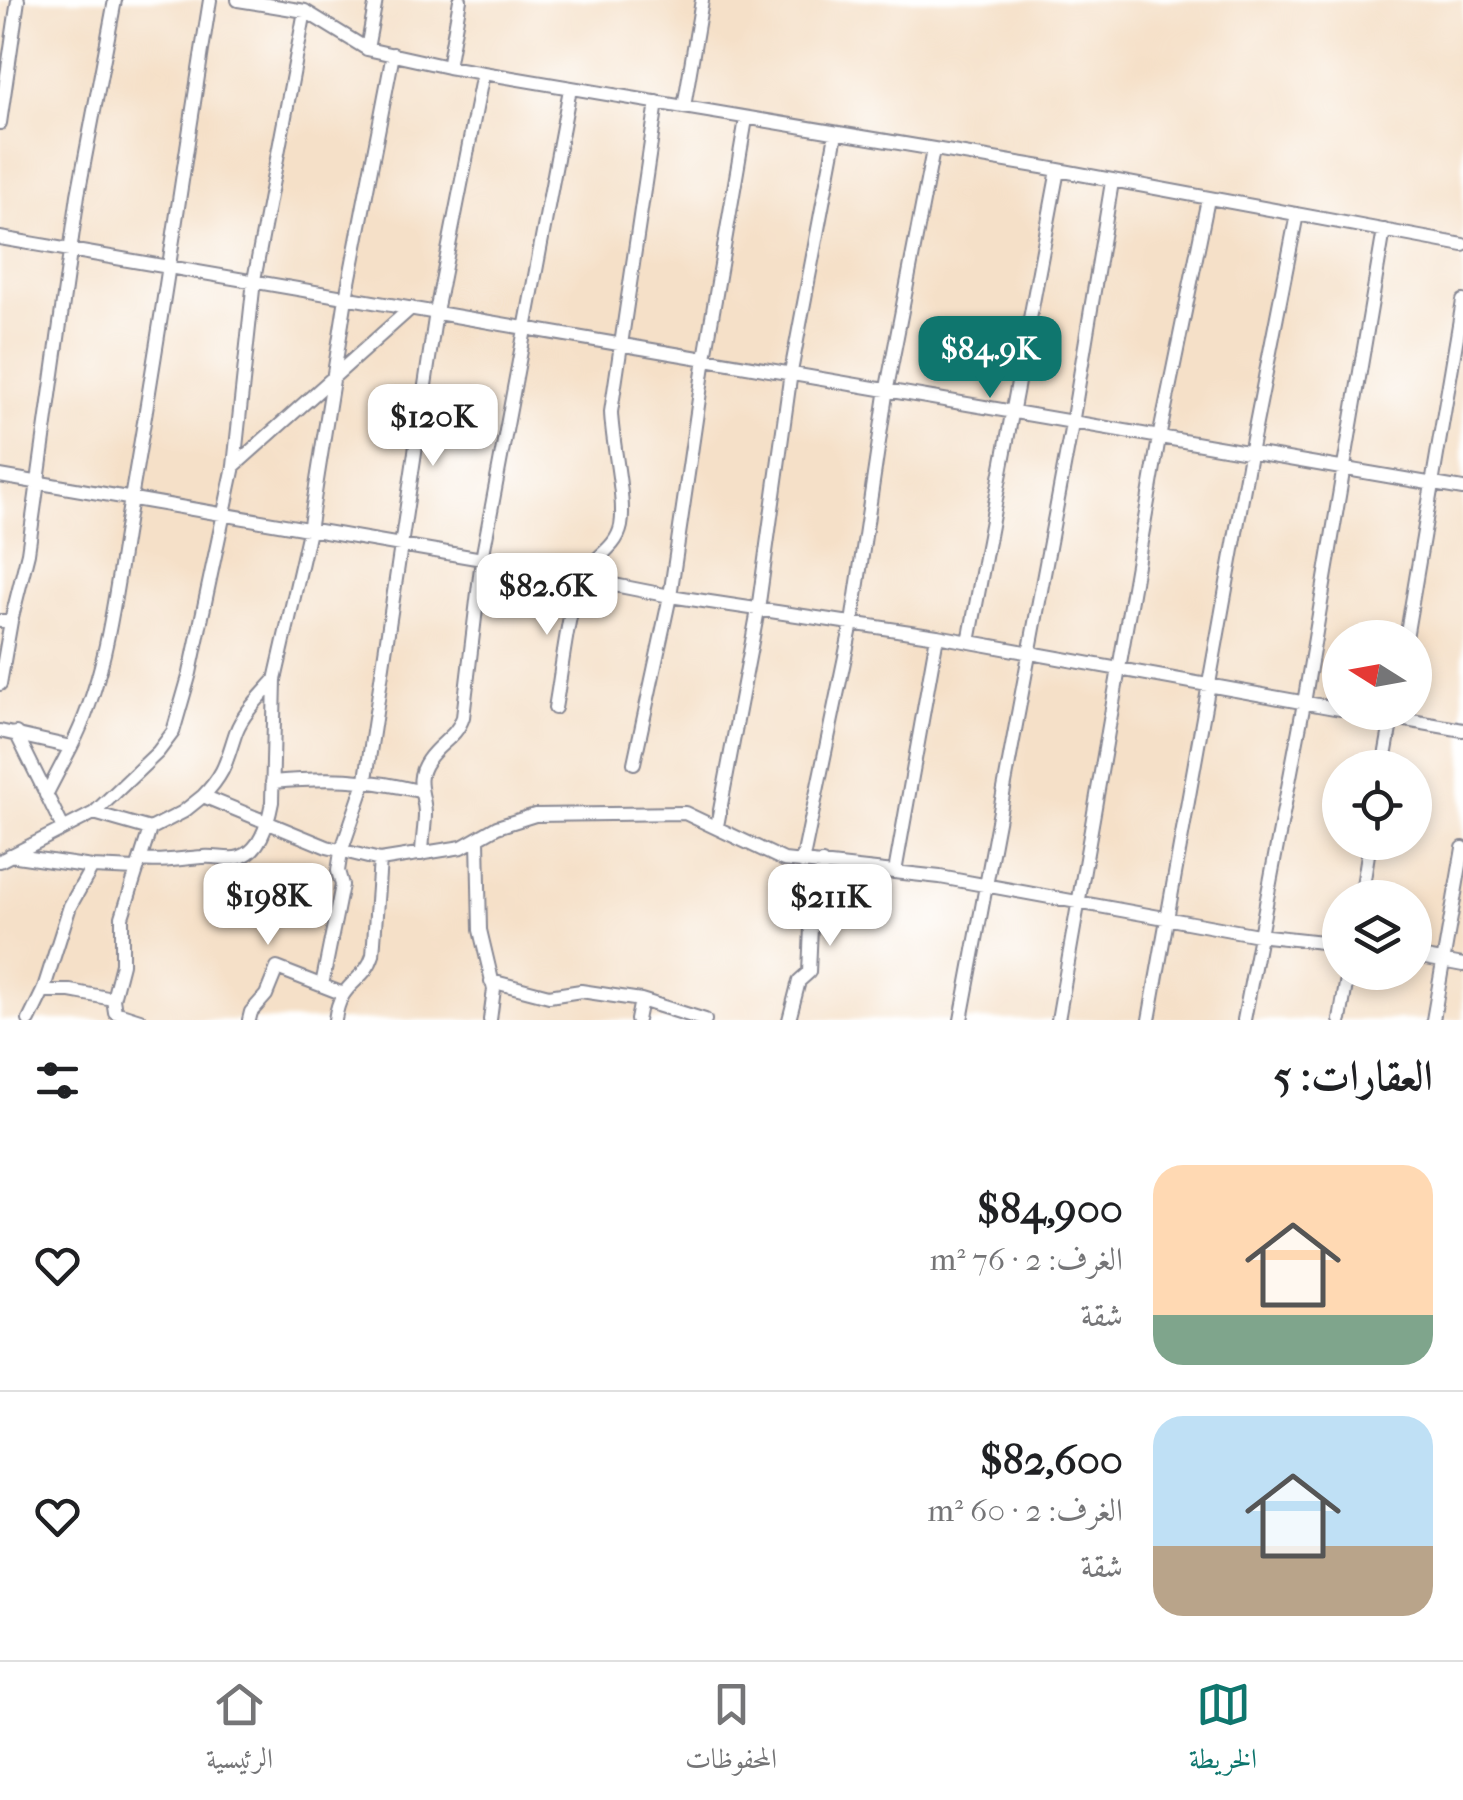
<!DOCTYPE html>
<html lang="ar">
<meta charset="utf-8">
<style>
:root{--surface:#fff;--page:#f6f6f6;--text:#202124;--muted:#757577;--line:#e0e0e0;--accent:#0f766e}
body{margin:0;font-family:"IM FELL French Canon",Amiri,serif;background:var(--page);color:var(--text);direction:rtl;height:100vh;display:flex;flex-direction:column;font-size:38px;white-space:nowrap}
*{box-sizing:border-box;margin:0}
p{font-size:32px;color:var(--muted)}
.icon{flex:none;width:55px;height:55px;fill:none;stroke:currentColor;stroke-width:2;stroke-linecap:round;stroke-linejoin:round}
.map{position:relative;height:1020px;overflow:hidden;direction:ltr}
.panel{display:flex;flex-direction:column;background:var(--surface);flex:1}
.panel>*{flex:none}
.needle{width:65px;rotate:281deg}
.fabs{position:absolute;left:1322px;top:620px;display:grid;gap:20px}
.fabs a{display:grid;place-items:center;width:110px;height:110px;border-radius:50%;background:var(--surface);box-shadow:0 5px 15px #0003;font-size:50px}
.price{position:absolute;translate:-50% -85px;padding:0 22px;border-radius:20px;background:#fff;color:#222;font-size:32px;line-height:65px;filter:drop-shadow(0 2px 5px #0008)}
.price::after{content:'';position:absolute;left:50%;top:60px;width:30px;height:22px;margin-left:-15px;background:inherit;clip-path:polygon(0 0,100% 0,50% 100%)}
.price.active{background:var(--accent);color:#fff}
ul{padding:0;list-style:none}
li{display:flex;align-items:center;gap:30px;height:250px;padding:0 30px}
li+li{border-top:2px solid var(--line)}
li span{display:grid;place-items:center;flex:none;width:280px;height:200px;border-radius:30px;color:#555}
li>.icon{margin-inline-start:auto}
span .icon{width:120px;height:120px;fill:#fffc;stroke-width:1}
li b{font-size:42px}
h2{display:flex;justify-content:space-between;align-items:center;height:120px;padding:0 30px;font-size:42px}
.menu{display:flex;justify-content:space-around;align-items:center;height:140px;border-top:2px solid var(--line);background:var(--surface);font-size:28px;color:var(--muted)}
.menu a{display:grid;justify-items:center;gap:5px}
.menu .active{color:var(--accent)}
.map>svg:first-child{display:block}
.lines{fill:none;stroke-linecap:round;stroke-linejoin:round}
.minor-casing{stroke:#888893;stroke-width:16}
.minor{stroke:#fff;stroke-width:12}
</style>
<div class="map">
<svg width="1463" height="1020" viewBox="0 0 1463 1020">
<rect width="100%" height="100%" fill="#fff"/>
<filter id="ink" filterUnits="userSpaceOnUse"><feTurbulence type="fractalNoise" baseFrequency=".01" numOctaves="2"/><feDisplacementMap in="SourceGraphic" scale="20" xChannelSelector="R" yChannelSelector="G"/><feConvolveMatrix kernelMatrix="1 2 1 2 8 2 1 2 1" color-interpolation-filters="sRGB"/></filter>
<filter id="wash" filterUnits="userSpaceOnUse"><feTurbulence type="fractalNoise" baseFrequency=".0048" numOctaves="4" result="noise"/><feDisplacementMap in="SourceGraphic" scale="40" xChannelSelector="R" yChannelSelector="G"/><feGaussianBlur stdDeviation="2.25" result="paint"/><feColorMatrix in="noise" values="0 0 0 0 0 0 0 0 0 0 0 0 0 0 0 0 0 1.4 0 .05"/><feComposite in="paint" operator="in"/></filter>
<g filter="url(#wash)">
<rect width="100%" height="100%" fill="#f5e0c8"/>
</g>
<g filter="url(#ink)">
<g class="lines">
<g class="minor-casing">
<path id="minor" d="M238,0L305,11L367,49L448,67L684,107
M702,0L684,107L1042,167L1463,245
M367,49L376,0
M448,67L460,0
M0,123L18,0
M0,238L1463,489
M234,466L411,308
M0,476L482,559L670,596L937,636L1340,709
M0,621H11L28,553L78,195L115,0
M1406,638L1463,301
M969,642L1058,170
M0,684L11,621
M555,708C562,670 567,615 580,580C589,559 616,551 621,526C626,500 612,444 611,412L657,102
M1360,712L1463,730
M0,731L71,747C109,674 116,584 130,504C160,336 183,168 210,0
M16,733L63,828
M634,763L670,596L705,358L746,119
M1383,768L1393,712
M272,782C329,777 364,778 419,791
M46,795L71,747
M203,796C226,772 226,761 236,732C243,713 262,695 275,680
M94,813L150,829
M717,826L758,610L791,372L836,134
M478,840L480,930L494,989L490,1020
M422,854C422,841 425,827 425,814C425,794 413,781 428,760C439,743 457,737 463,717L482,559L570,89
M10,855L92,867
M140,860C163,863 181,858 203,857C214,856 225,859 235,858C260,855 268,823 272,802L275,680L309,531L346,298L393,54
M0,861L94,813L158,752L173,732L190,673L234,466L254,280L305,11
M802,863L852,623L887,388L933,150
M895,872L937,636
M1361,898L1370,842
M1415,956L1463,965
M491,981L549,996L581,991L641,1000L705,1020
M322,985L342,885L338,871L341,852L366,779L436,312L483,73
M43,991L70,906L92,867L136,869
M113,999L122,964V917L150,829L183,812L203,796L327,847L380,860L462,847L497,827L535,815L685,813L784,860L940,877L1258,935L1340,944
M29,1020L43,991H70L113,999L115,1012L140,1020
M249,1020L251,1012L266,995L277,968L341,993
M335,1020C340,980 364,984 373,955L380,860
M637,1020L641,1000
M789,1020L799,981L809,972L811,927L822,863
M961,1020L1072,424L1112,182
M1058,1020L1159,438L1208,199
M1149,1020L1250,454L1297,214
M1244,1020L1304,703L1384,230
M1340,1020L1348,972
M1433,1020L1463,848"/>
</g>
<use href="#minor" class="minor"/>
</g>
</g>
</svg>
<div class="fabs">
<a><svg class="needle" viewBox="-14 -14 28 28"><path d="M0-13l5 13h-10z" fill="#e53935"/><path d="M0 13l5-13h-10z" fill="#757577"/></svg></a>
<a><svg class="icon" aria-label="locate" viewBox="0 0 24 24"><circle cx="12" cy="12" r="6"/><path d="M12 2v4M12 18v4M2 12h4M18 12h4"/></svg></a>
<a><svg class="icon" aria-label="layers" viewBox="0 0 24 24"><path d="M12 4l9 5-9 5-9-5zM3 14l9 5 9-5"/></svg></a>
</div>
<b class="price active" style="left:990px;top:401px">$84.9K</b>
<b class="price" style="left:433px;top:469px">$120K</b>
<b class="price" style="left:547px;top:638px">$82.6K</b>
<b class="price" style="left:268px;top:948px">$198K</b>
<b class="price" style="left:830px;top:949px">$211K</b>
</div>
<section class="panel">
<h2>العقارات: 5<svg class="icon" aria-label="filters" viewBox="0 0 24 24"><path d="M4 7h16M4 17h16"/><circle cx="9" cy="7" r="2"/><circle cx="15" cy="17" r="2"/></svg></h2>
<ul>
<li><span style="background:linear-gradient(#ffd9b3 75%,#7fa58c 0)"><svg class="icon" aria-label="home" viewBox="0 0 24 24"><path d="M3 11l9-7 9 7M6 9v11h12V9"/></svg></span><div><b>$84,900</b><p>الغرف: 2 · 76 m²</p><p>شقة</p></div><svg class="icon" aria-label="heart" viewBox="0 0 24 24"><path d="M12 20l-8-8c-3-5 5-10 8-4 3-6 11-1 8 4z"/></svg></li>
<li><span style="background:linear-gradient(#bfe0f5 65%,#b9a48a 0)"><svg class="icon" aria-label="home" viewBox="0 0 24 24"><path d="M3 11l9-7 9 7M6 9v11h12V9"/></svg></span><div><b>$82,600</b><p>الغرف: 2 · 60 m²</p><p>شقة</p></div><svg class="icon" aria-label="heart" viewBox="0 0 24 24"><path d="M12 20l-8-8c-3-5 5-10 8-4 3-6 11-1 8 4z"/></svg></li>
</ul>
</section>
<nav class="menu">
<a class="active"><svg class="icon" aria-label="map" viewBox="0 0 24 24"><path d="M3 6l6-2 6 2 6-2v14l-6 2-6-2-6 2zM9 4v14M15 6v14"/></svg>الخريطة</a>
<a><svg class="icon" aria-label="saved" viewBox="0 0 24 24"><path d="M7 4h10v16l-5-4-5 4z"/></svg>المحفوظات</a>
<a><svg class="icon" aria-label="home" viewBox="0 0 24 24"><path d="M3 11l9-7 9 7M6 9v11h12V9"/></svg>الرئيسية</a>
</nav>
